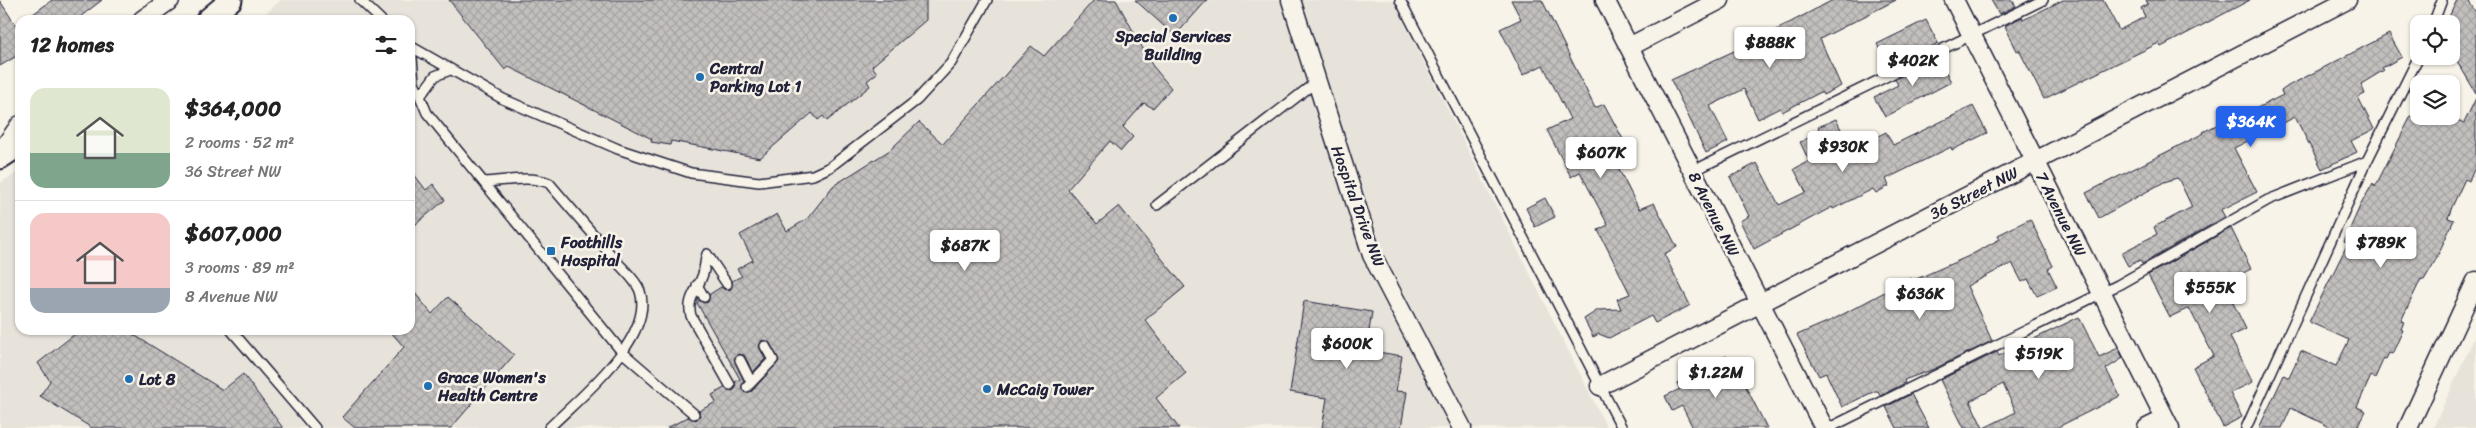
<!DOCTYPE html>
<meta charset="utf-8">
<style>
:root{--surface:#fff;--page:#f6f6f6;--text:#222;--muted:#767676;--line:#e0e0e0;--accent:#2563eb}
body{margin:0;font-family:Sriracha,sans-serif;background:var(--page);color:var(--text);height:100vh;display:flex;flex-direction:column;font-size:19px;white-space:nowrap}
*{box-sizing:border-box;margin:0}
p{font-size:16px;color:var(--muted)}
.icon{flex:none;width:28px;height:28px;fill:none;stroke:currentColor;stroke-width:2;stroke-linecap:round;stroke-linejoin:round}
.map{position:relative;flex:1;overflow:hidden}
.side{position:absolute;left:15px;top:15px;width:400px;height:320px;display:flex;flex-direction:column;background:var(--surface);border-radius:15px;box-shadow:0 1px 4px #0004}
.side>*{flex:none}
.buttons{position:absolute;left:2410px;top:15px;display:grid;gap:10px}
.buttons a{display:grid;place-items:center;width:50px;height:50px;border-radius:10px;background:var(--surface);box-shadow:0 1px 4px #0004;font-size:25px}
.price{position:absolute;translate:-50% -42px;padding:0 11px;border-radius:5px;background:#fff;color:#222;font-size:16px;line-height:32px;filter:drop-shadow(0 1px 2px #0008)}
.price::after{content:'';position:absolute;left:50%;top:30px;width:15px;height:11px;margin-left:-8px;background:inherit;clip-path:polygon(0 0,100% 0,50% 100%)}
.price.on{background:var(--accent);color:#fff}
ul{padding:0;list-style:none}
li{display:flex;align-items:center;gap:15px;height:125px;padding:0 15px}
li+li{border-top:1px solid var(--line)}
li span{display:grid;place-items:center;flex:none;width:140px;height:100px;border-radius:15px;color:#555}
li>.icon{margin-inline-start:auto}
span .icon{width:60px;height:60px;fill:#fffc;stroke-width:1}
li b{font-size:21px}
h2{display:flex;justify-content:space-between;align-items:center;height:60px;padding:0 15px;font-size:21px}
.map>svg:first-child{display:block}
.built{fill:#e7e3db}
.building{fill:url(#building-cross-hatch);stroke:#22223b;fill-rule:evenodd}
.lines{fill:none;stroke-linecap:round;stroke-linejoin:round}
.service-casing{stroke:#22223b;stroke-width:12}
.minor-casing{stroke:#22223b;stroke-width:21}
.tertiary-casing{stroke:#22223b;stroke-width:25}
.service{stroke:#f7f3e8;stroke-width:9}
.minor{stroke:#f7f3e8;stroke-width:18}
.tertiary{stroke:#f7f3e8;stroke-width:21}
.poi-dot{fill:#1f6fb2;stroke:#f7f3e8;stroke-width:2}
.labels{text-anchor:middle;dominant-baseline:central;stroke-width:5;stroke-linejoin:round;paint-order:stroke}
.poi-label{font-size:16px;font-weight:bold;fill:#22223b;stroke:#f7f3e8;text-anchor:start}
.street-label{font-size:16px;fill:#22223b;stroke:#f7f3e8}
</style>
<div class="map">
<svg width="2476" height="428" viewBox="0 0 2476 428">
<defs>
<pattern id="building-cross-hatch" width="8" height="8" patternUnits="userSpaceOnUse" patternTransform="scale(1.25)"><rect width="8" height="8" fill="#c2bfbd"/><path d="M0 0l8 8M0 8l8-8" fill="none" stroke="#a6a4a3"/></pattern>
</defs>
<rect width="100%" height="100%" fill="#f7f3e8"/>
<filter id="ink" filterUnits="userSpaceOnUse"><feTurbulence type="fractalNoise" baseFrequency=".02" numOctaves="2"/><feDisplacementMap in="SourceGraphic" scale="10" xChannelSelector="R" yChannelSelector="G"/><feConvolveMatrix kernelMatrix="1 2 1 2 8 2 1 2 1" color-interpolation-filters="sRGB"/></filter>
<g filter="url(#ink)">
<path class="built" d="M281,0H1393L1607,428H0V183L20,171V330H410V20H258Z
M2476,334V428H2433Z"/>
<path class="building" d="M52,0H102L76,20H25Z
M449,0H926V20L872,66L877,73L867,81L870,86L827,121L823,116L818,120L812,113L760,158L671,141L670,145L651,142L652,139L509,67L505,70Z
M1094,0H1116L1152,65L1171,88L1153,108L1144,103L1123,127L1133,137L1121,151L1110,141L1068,189L1097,224L1119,206L1185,287L1145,320L1186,373L1156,398L1179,428H667L688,417L696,420L700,416L699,411L716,402L712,395L724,388L733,391L736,388L735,382L740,379L697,303L699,300L704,303L708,302L710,294L721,287L725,290L731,289L732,281L742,276L737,269L753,260L740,235L777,214L787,231L807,219L833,186L890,150L919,122L943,144L1031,46L1044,56ZM762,340L770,343L779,361L752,391L745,393L741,389L744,381L734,359L738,354L744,355L753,372L765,359L759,346Z
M1135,0H1207L1175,36Z
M1511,0H1542L1595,108L1604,104L1625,143L1623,150L1612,156L1639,209L1654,203L1677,247L1664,254L1690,305L1687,307L1655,323L1651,316L1609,338L1599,334L1593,337L1584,319L1598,310L1621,309L1617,299L1630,294L1598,230L1608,225L1580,172L1571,177L1547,130L1570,119L1543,65L1523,75L1500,29L1521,19Z
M1833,0H1896L1820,39L1841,86L1823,95L1821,92L1782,112L1780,108L1758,119L1744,89L1710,106L1728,142L1706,153L1671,80L1745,46Z
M1991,0H2012L2016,6L1999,14Z
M2063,0H2103L2119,30L2145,17L2141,8L2148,4L2146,0H2250L2161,47L2159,43L2044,99L2019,50L2017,51L2005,26L2022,17L2023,20Z
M2457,0H2468L2476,13V93L2451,51V24L2447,21Z
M0,1L20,32V54L0,66Z
M1926,20L1938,43L1889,68L1877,44Z
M2389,34L2402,57L2382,68L2384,70L2361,84L2365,94L2358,97L2374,129L2351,141L2357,152L2322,169L2295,117L2234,148L2257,192L2221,210L2225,217L2142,264L2140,260L2128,266L2121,253L2157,234L2154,227L2192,207L2179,180L2177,178L2164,182L2099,218L2086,193L2204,133L2203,132L2240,113L2241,116L2283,95L2281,91L2288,86Z
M1939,58L1951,82L1885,117L1874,97L1898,85L1895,79Z
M2476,98V165L2469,181L2465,179L2452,207L2448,218L2454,220L2434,263L2424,280L2421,279L2401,321L2404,322L2401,329L2403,330L2392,354L2389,353L2386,359L2384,358L2375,378L2371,376L2357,407L2366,411L2357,428H2332L2291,408L2282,428H2259L2284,375L2289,378L2301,351L2336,366L2349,340L2309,322L2348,243L2344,242L2360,206L2373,183L2375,187L2411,116H2435L2448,123L2451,117L2464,123Z
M1973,106L1987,133L1952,150L1951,147L1886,179L1889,186L1876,193L1873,189L1833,209L1832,207L1754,249L1740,221L1749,216L1730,177L1757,163L1779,205L1806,192L1794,169L1809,161L1800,142L1820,132L1818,127L1836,119L1851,150L1886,132L1893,145Z
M410,169L426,190L433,184L445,200L410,229Z
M1545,198L1555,217L1535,227L1526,208Z
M2030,219L2053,266L2048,269L2057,287L2037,296L2028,279L2022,282L2012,263L1967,286L1992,341L1934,369L1904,380L1905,383L1880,396L1878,391H1875L1842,407L1826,373L1819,376L1797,335L1834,319L1911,278L1912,281L1969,256L2000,239L1998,235Z
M2231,228L2251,269L2223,283L2246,329L2230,337L2253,382L2230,393L2242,417L2223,427L2193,367L2214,356L2189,308L2170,317L2148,275Z
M410,287L432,314L448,297L514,355L451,428H355L342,417L404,347L389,330H410Z
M1304,301L1372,312L1366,350L1402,356L1396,391L1407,392L1401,428H1322L1327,398L1290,392Z
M2079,317L2099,357L2118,348L2123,358L2106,369L2120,396L2056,428H1984L2016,412L2003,384L1970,401L1983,428H1964L1940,380L1997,352L1999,356Z
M80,330H126L223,390L243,374L283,428H92L40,396L50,381L38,363Z
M1726,356L1741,385L1744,383L1767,428H1693L1682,406L1672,411L1665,396L1680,389L1677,383Z
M1911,394L1929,428H1897L1886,407Z"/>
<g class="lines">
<g class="service-casing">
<path id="service" d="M360,0L381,20
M1400,0L1622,428
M2433,24L2442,0
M410,46L503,99L618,149L691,173L759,182L813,175L830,167L917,100L951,63L987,0
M411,46L414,82L427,113L622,352L694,414
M421,95L435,76L450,70
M1693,171L2043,0
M485,182C506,181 530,175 549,183C571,209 594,235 616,261C624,270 636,280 640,291C655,338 579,398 549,428
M1157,205L1316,82
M707,254C705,260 705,267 703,274C698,290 686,298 691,316L730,385
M707,254L727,284
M697,285L704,297
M231,330L315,428
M740,360L751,382
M747,387L773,360L765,346
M1829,428L2118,285L2268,200L2367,161
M2246,428L2367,161L2419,56"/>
</g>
<g class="minor-casing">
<path id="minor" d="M1291,0L1372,255L1462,428
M1605,0L1824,428
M1954,0L2170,428
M142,20L170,0
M1629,47L1720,0
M0,153L20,125
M1600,386L2347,0
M2147,428L2165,419
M2408,428L2476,281"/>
</g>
<g class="tertiary-casing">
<path id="tertiary" d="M207,20L231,0
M0,158L20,145"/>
</g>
<use href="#service" class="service"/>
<use href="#minor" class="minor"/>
<use href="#tertiary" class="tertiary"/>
</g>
</g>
<g class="poi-dot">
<circle cx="1173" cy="18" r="5"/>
<circle cx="700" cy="77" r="5"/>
<rect x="546" y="246" width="10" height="10" rx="2.5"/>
<circle cx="129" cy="379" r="5"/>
<circle cx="428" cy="386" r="5"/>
<circle cx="987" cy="389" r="5"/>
</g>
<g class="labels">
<g class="poi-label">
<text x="1173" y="36" text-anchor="middle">Special Services<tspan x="1173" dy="18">Building</tspan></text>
<text x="710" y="68">Central<tspan x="710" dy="18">Parking Lot 1</tspan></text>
<text x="561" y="242">Foothills<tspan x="561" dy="18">Hospital</tspan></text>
<text x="438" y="377">Grace Women's<tspan x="438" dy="18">Health Centre</tspan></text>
<text x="139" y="379">Lot 8</text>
<text x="997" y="389">McCaig Tower</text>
</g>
<g class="street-label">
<text transform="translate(1974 193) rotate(-27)">36 Street NW</text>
<text transform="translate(1358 206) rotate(70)">Hospital Drive NW</text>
<text transform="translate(1714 214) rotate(63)">8 Avenue NW</text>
<text transform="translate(2061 214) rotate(63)">7 Avenue NW</text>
</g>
</g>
</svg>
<div class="buttons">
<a><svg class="icon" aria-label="locate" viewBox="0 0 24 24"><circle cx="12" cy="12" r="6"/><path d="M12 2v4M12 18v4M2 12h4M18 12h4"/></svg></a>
<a><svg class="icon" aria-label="layers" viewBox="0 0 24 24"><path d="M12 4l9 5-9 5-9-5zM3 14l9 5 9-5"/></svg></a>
</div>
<b class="price" style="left:1770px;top:69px">$888K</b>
<b class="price" style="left:1913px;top:87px">$402K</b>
<b class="price on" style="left:2251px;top:148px">$364K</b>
<b class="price" style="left:1843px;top:173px">$930K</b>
<b class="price" style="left:1601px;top:179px">$607K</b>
<b class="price" style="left:2381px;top:269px">$789K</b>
<b class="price" style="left:965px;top:272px">$687K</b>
<b class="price" style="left:2210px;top:314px">$555K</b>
<b class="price" style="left:1920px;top:320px">$636K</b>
<b class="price" style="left:1347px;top:370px">$600K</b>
<b class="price" style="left:2039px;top:380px">$519K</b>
<b class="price" style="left:1716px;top:399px">$1.22M</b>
<section class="side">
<h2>12 homes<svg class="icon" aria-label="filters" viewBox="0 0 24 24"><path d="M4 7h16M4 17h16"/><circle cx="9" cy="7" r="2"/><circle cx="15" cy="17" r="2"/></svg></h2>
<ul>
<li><span style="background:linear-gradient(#dfe7d0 65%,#7fa58c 0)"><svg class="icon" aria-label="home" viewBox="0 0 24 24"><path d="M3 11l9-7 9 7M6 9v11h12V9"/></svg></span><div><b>$364,000</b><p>2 rooms · 52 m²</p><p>36 Street NW</p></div></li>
<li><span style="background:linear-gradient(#f6c9c9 75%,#9aa5b1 0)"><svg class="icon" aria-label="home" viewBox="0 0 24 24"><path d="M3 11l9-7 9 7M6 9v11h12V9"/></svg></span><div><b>$607,000</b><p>3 rooms · 89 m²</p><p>8 Avenue NW</p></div></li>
</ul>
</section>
</div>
